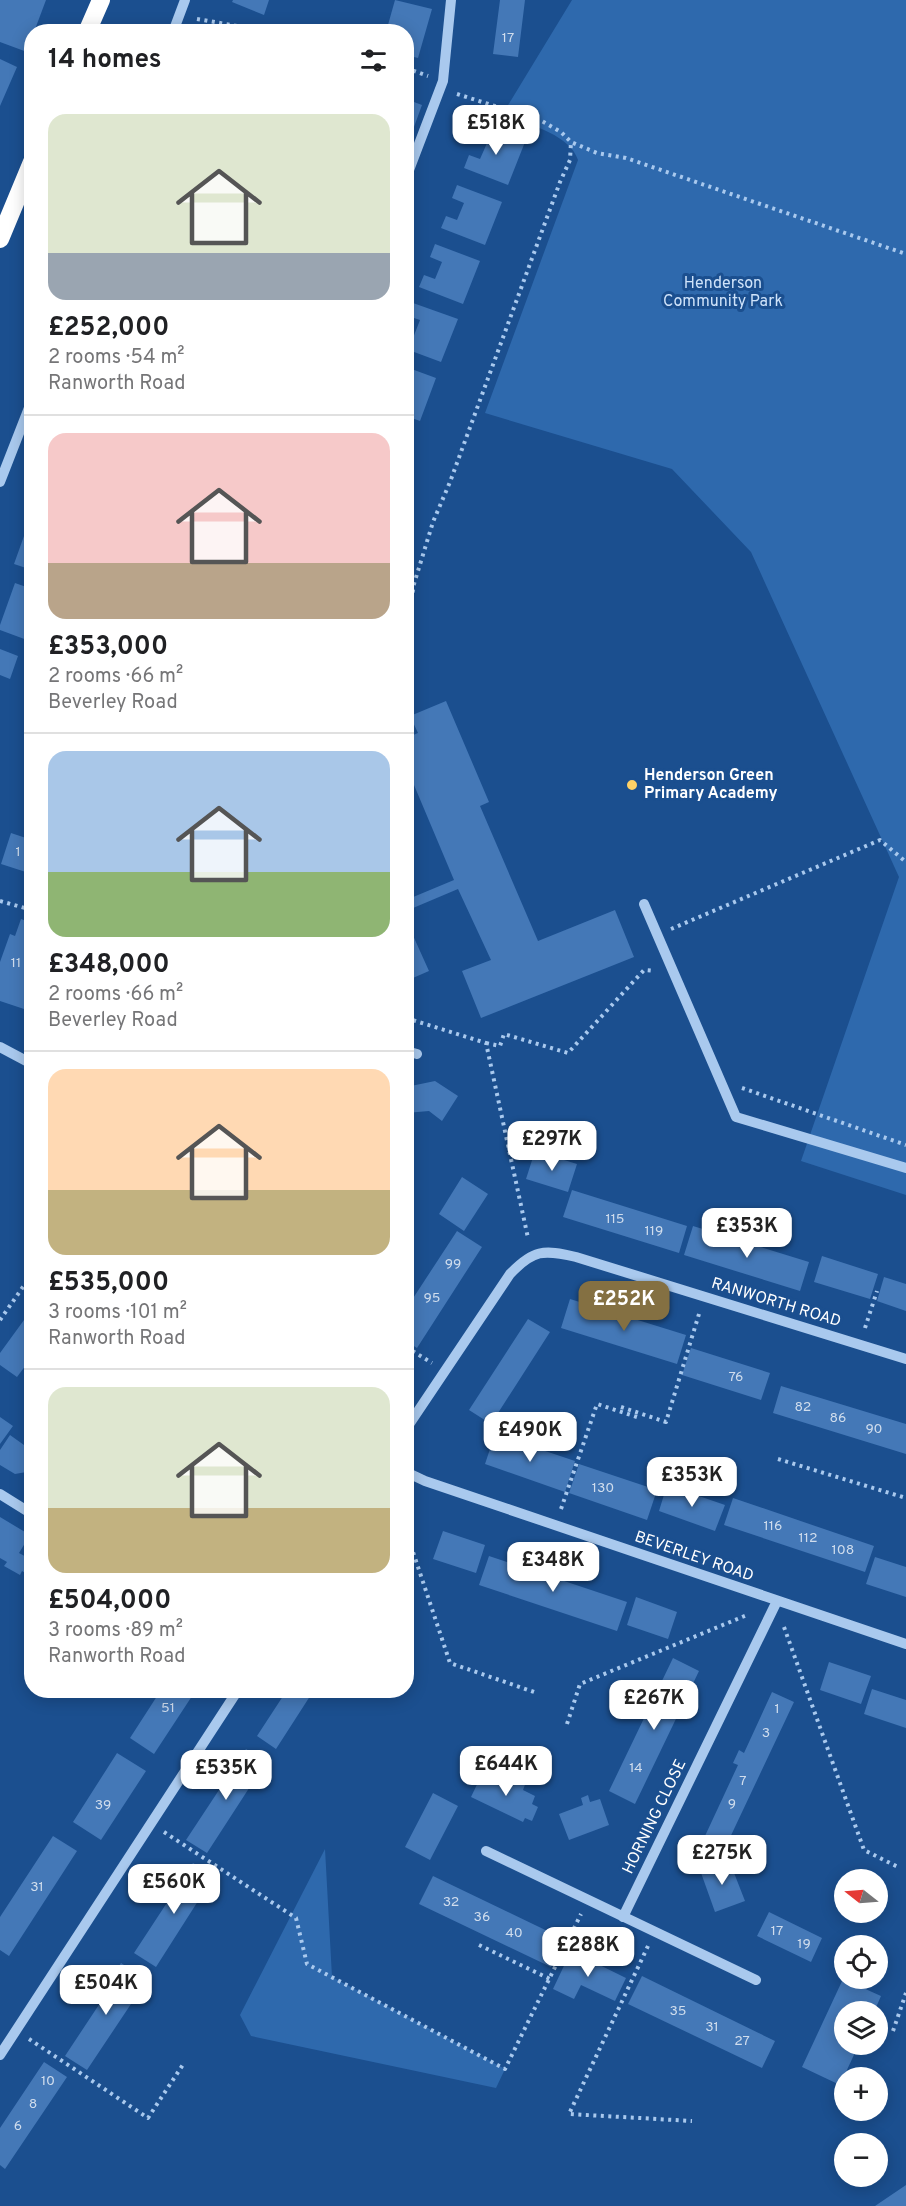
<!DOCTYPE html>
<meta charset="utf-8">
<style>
:root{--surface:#fff;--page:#f6f6f6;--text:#202124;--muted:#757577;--line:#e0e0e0;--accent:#847042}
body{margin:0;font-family:Overpass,sans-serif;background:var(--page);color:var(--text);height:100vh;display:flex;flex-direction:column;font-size:22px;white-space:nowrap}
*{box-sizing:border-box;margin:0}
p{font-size:20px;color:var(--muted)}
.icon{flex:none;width:33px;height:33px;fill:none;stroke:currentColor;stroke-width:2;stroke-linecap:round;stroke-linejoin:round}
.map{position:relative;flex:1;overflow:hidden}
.side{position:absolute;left:24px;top:24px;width:390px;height:1674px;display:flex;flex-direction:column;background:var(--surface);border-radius:24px;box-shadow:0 3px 15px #0003}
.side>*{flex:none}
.needle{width:39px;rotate:287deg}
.fabs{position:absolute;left:834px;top:1869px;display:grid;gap:12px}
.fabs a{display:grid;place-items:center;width:54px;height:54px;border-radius:50%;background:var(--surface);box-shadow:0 3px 15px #0003;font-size:30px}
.price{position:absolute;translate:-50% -51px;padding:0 14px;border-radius:12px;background:#fff;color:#222;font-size:20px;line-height:39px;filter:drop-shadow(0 2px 3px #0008)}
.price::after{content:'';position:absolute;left:50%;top:36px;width:18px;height:14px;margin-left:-9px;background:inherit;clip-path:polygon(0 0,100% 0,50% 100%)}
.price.on{background:var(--accent);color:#fff}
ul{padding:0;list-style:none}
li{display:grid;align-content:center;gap:12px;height:318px;padding:0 24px}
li+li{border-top:2px solid var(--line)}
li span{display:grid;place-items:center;height:186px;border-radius:18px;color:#555}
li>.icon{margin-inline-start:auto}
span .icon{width:108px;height:108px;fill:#fffc;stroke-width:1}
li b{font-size:26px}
h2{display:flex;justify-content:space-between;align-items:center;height:72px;padding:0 24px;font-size:26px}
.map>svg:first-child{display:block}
.green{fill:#2e69ad}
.building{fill:#4478b7}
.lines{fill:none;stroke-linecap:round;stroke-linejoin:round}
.path{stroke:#a9c9ee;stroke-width:4;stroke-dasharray:3 4.5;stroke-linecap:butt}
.minor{stroke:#a9c9ee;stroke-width:10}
.highway{stroke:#fff;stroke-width:18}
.poi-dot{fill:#ffd166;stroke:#1b4f8f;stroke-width:2}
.labels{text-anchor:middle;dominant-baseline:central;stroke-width:6;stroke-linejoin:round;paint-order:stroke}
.number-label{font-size:14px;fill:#d0dded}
.park-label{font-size:16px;fill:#cfe3fa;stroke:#1b4f8f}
.poi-label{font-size:16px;font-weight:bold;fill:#fff;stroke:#1b4f8f;text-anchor:start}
.street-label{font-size:16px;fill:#fff;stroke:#1b4f8f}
</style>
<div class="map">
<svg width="906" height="2206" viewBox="0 0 906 2206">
<rect width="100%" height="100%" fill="#1b4f8f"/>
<path class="green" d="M572,0H906V1195L801,1161L899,877L751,552L672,469L485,413L578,160C570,134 525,123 502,115Z
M325,1849L332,1977L505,2069L496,2088L251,2036L240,2015Z"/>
<path class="building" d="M0,0H46L34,32H32V40L27,52L0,42Z
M233,0H269L264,15L232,2Z
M395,0L432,9L418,58L406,55V32H386Z
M500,0H525L518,57L493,54Z
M0,59L17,67L0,106Z
M406,99L422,105L407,146H406Z
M480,125L525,142L508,185L464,168L469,155L480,159L484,150L487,143L475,139Z
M457,185L502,202L485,245L441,228L446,216L457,220L464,203L452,198Z
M435,244L480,261L463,304L419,287L424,275L435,279L442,262L430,257Z
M413,303L458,319L441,362L406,349V335L413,338L420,320L408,316Z
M406,367L436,378L420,421L406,416Z
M29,522L32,523V570L14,564Z
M15,583L32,589V628L27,640L0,630V625Z
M0,649L18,656L10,679L0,675Z
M446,701L489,802L480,806L538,941L615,910L634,957L481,1018L462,971L491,960L458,889L406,911V900L454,880L406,766V738L418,733L410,716Z
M11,833L32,840V874L1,864Z
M21,919L32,923V987L24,1009L0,1001V962L10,934L15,936Z
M406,920L429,971L406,981Z
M435,1081L458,1096L442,1121L429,1111L406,1113V1087Z
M535,1151L577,1164L568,1192L526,1179Z
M462,1177L488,1194L464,1231L439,1214Z
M572,1190L687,1226L679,1253L563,1217Z
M693,1226L809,1262L800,1291L684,1255Z
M457,1231L482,1247L417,1348L406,1341V1309Z
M822,1256L878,1274L870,1299L814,1282Z
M884,1277L906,1284V1311L877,1301Z
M570,1299L686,1335L677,1364L561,1328Z
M32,1309V1357L17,1377L0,1365V1353Z
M528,1319L550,1332L491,1424L469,1410Z
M691,1348L770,1373L761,1400L682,1375Z
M781,1386L906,1424V1454L773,1413Z
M0,1417L13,1426L0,1444Z
M495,1434L575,1461L565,1492L485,1464Z
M10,1435L24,1445L32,1444V1471L15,1474L0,1465V1450Z
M579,1464L657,1490L647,1520L569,1493Z
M667,1485L725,1505L715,1531L659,1511Z
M733,1498L874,1546L865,1572L724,1525Z
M0,1517L30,1535L19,1553L30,1559L32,1556V1577L22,1571L20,1575L4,1566L7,1562L0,1558Z
M443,1531L485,1545L476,1573L433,1559Z
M489,1556L627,1602L617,1631L479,1585Z
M875,1557L906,1567V1597L866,1584Z
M636,1597L677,1612L668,1639L627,1625Z
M673,1658L699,1671L635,1804L609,1791Z
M829,1662L871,1676L861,1704L820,1690Z
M872,1689L906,1700V1728L864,1714Z
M161,1690H196L154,1754L130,1738Z
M287,1690H314L276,1749L257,1736Z
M772,1692L794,1702L726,1846L705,1836L738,1765L733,1763L739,1750L744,1753Z
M246,1749L266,1762L207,1853L186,1840Z
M117,1753L146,1771L101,1840L73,1822Z
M483,1772L512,1785L516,1777L526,1782L523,1790L535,1796L532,1804L538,1807L532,1821L525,1818L523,1822L471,1797Z
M433,1793L458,1806L430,1860L405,1847Z
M588,1795L590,1802L600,1799L609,1825L569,1840L559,1814L583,1805L581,1798Z
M53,1836L77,1851L9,1956L0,1950V1917Z
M729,1860L745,1901L715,1912L700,1870Z
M193,1863L214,1876L156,1967L134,1953Z
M433,1876L564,1939L551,1967L419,1904Z
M769,1912L822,1938L811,1962L757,1936Z
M571,1951L626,1978L615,2001L581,1985L574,1999L553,1989Z
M121,1963L147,1980L87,2070L65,2056L114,1982L110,1980Z
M642,1976L775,2041L762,2068L628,2004Z
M843,1979L881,1996L874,2012H844V2044H859L840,2085L802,2067Z
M44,2062L67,2077L5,2169L0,2165V2128Z
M906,2185V2206H875Z"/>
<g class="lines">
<path class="path" d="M197,19L272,32
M406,68L428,76
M457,94L542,121L561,132L571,142L597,153L626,158L906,254
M406,637L414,584L433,522L450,482L560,182L570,160L571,142
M0,901L32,910
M671,929L880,840L906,862
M406,1018L486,1043L528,1238
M486,1043L500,1046L504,1034L568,1053L644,970L655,971
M742,1088L906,1145
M406,1172L411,1165
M0,1320L32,1274
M865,1328L877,1291
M406,1347L432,1363
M621,1407L666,1422L699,1314
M778,1459L906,1498
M561,1509L597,1404L640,1418
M406,1531L450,1663L537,1693
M784,1627L864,1850L898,1867
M396,1690L399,1692
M567,1724L580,1684L747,1615
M164,1832L296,1918L307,1964L505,2069L581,1914
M479,1945L550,1979
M648,1946L569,2114L692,2121
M893,2031L906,1993
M29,2039L148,2118L184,2063"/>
<path class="minor" d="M173,32L185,0
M406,178L443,81L451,0
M0,482L32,400
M644,904L736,1117L906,1168
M0,1047L32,1064
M406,1051L417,1054
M406,1429L510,1274C533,1250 543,1249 576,1257L906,1359
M406,1472L425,1481L906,1644
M0,1494L32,1514
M486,1851L756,1980
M623,1917L777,1601
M0,2055L238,1690"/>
<path class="highway" d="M87,32L101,0
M0,239L32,162"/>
</g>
<circle class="poi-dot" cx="632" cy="785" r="6"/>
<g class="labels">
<g class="number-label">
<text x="508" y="38">17</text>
<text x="18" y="852">1</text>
<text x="16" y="963">11</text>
<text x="615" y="1219">115</text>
<text x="654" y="1231">119</text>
<text x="453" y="1264">99</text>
<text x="432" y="1298">95</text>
<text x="736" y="1377">76</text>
<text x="803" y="1407">82</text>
<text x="838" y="1418">86</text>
<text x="874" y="1429">90</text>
<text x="603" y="1488">130</text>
<text x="773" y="1526">116</text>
<text x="808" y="1538">112</text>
<text x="843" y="1550">108</text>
<text x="168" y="1708">51</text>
<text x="777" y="1709">1</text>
<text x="766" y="1733">3</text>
<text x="636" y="1768">14</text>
<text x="743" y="1781">7</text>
<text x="732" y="1804">9</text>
<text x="103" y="1805">39</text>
<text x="37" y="1887">31</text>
<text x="451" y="1902">32</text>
<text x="482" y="1917">36</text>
<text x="777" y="1931">17</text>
<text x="514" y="1933">40</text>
<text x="804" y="1944">19</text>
<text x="678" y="2011">35</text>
<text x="712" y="2027">31</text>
<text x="742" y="2041">27</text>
<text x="48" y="2081">10</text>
<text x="33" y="2104">8</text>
<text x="18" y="2126">6</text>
</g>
<g class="park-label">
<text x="723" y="284">Henderson<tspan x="723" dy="18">Community Park</tspan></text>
</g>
<g class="poi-label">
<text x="644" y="776">Henderson Green<tspan x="644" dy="18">Primary Academy</tspan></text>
</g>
<g class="street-label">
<text transform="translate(776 1303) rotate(17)">RANWORTH ROAD</text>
<text transform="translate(694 1557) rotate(19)">BEVERLEY ROAD</text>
<text transform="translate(655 1817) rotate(-64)">HORNING CLOSE</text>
</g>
</g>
</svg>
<div class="fabs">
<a><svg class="needle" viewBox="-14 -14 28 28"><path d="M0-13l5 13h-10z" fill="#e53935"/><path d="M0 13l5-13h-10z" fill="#757577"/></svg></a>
<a><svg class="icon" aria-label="locate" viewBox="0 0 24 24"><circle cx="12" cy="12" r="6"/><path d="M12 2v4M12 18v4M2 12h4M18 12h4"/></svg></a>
<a><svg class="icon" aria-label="layers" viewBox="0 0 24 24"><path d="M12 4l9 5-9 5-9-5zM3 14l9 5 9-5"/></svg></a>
<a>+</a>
<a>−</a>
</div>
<b class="price" style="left:496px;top:156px">£518K</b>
<b class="price" style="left:552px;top:1172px">£297K</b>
<b class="price" style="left:747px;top:1259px">£353K</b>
<b class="price on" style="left:624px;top:1332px">£252K</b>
<b class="price" style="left:530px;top:1463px">£490K</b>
<b class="price" style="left:692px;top:1508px">£353K</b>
<b class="price" style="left:553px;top:1593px">£348K</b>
<b class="price" style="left:654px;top:1731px">£267K</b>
<b class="price" style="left:506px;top:1797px">£644K</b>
<b class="price" style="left:226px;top:1801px">£535K</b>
<b class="price" style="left:722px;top:1886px">£275K</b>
<b class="price" style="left:174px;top:1915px">£560K</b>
<b class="price" style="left:588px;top:1978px">£288K</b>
<b class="price" style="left:106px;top:2016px">£504K</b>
<section class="side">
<h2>14 homes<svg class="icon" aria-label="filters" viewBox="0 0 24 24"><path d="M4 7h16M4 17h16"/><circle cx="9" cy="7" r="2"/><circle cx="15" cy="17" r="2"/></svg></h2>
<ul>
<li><span style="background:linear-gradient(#dfe7d0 75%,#9aa5b1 0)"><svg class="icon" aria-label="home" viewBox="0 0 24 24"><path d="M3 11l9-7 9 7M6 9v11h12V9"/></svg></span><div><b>£252,000</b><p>2 rooms · 54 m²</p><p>Ranworth Road</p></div></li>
<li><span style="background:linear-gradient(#f6c9c9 70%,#b9a48a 0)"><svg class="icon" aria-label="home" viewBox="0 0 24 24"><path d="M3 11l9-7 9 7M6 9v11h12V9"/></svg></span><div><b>£353,000</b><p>2 rooms · 66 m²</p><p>Beverley Road</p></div></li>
<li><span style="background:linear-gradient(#a9c7e8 65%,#8fb573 0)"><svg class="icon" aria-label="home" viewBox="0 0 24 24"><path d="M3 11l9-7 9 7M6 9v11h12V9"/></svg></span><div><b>£348,000</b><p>2 rooms · 66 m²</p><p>Beverley Road</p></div></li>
<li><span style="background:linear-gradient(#ffd9b3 65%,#c2b280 0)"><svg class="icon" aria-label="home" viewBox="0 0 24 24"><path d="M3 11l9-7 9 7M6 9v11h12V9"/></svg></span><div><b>£535,000</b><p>3 rooms · 101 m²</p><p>Ranworth Road</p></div></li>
<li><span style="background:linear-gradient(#dfe7d0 65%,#c2b280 0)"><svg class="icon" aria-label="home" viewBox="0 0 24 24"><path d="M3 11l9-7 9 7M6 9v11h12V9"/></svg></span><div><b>£504,000</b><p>3 rooms · 89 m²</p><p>Ranworth Road</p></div></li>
</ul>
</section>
</div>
